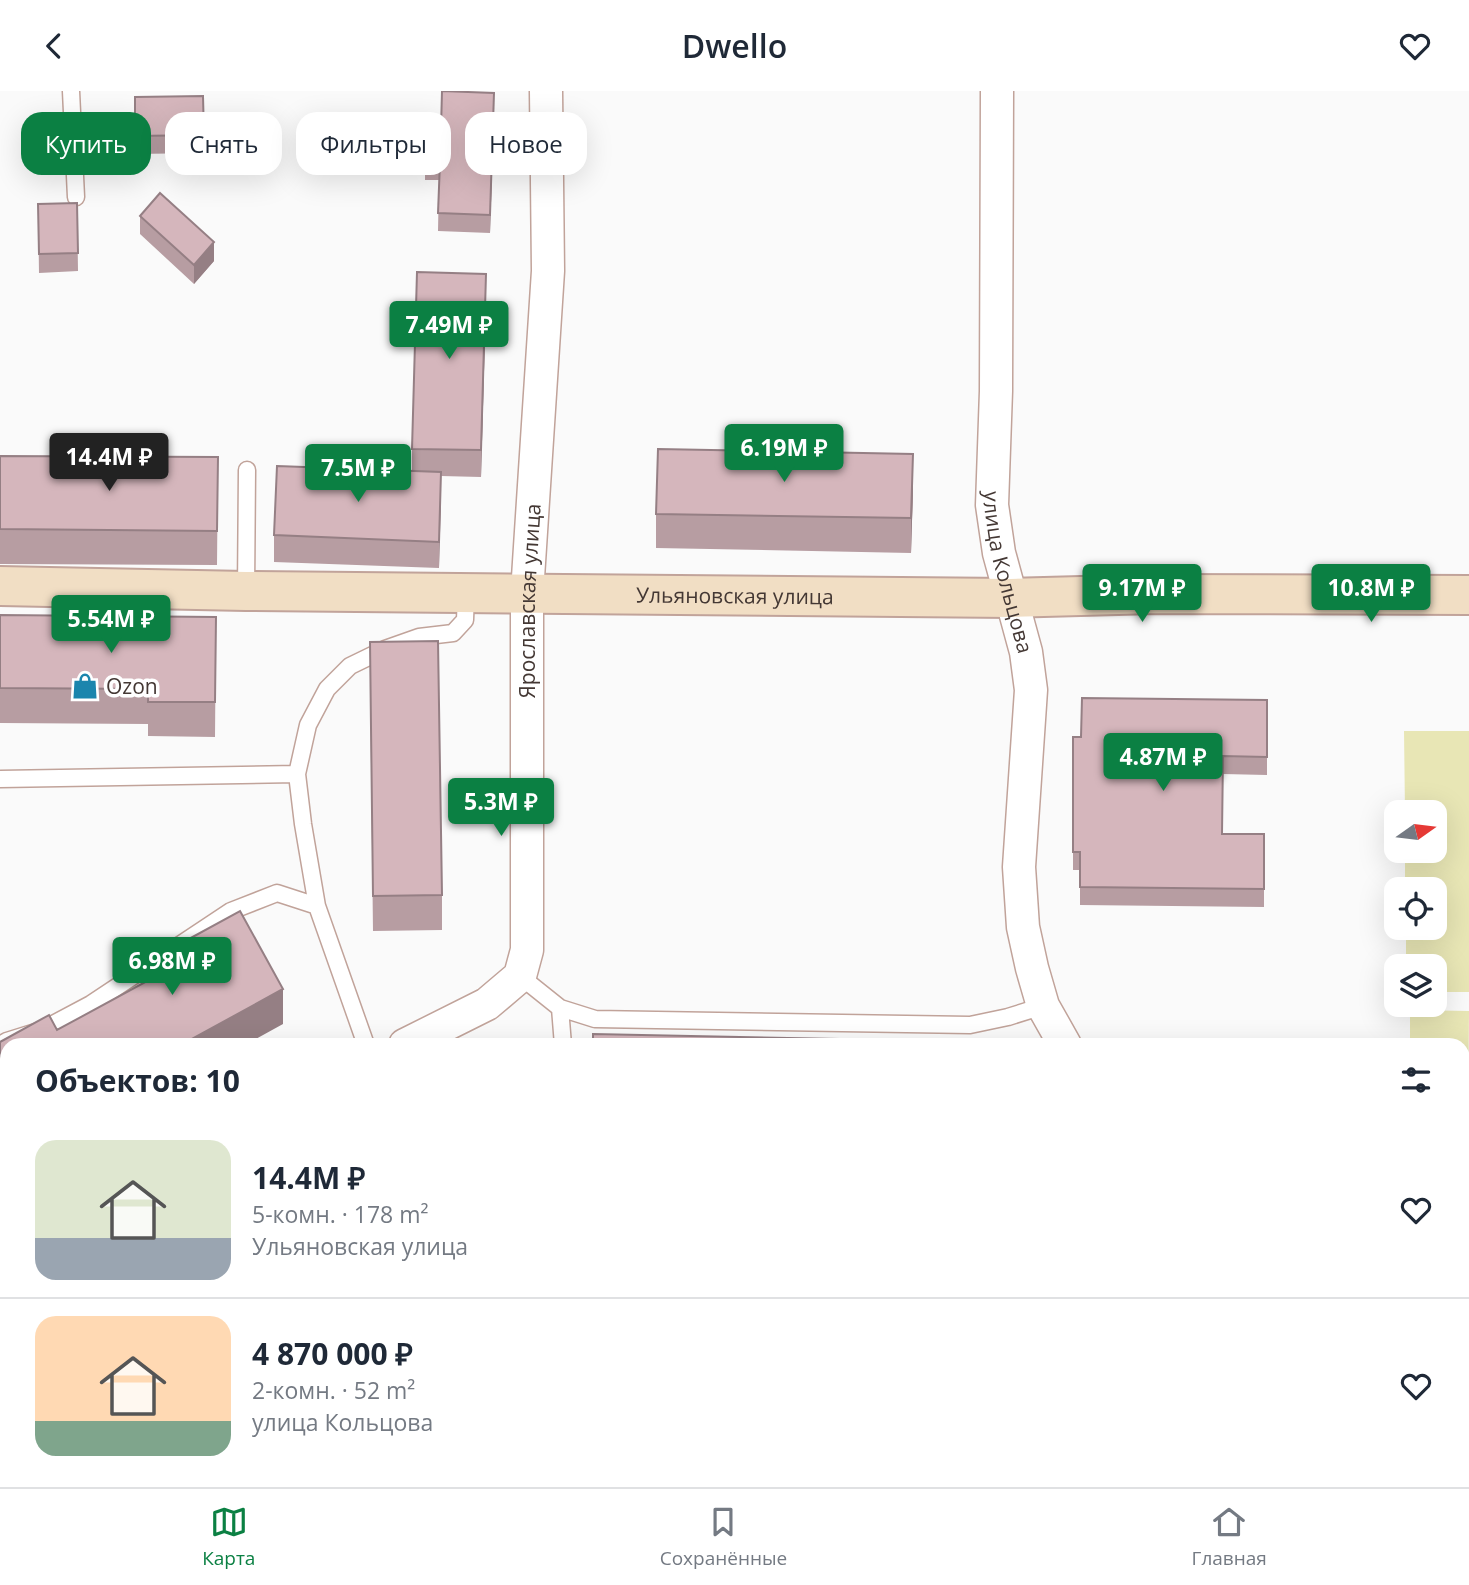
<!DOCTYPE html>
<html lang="ru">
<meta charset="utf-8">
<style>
:root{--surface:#fff;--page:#f2f2f3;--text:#1f2937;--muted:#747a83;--line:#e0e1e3;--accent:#0b8043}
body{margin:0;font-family:"Open Sans",sans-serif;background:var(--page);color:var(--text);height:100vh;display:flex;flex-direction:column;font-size:26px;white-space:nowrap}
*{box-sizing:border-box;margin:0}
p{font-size:23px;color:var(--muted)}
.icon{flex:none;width:38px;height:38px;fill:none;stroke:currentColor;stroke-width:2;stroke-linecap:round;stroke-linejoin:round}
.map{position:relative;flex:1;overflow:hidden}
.drawer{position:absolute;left:0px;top:947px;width:1470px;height:450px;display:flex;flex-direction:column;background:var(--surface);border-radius:21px 21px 0 0;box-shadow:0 7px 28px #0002}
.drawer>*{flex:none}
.hud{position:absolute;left:21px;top:21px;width:700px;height:63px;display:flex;gap:14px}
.needle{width:46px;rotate:76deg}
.buttons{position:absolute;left:1384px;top:709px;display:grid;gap:14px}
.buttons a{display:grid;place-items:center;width:63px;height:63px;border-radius:14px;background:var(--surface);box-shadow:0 7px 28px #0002;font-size:35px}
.price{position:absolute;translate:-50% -60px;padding:0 16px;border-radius:7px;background:var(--accent);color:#fff;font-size:23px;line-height:46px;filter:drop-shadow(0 2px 4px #0008)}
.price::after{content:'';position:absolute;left:50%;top:42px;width:21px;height:16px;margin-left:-10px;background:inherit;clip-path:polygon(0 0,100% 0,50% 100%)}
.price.selected{background:#222;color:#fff}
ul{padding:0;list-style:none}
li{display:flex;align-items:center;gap:21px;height:175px;padding:0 35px}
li+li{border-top:2px solid var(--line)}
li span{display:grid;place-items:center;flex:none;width:196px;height:140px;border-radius:21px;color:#555}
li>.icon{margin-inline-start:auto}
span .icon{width:84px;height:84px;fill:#fffc;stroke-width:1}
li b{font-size:30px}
h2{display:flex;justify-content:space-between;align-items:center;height:84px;padding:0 35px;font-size:30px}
.chip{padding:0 24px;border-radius:21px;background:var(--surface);box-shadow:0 7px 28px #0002;font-size:24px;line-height:63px}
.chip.selected{background:var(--accent);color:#fff}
header{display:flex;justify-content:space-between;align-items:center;height:91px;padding:0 35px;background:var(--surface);font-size:32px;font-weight:600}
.tab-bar{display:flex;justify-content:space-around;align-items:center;height:98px;border-top:2px solid var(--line);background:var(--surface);font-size:19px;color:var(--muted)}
.tab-bar a{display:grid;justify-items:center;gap:4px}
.tab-bar .selected{color:var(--accent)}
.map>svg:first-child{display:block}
.built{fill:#fdede8}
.green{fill:#e8e6b5}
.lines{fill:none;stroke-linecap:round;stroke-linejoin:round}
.service-casing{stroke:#c1a39a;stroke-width:19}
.minor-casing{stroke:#c1a39a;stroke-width:35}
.secondary-casing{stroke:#c1a39a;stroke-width:42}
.service{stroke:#fff;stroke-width:16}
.minor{stroke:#fff;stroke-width:32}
.secondary{stroke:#f1dec4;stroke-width:38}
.wall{fill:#b79da2}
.shaded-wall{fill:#957f84}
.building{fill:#d5b6bc;stroke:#957f84;stroke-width:2}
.labels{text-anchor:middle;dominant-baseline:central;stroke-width:7;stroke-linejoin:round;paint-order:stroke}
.street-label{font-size:21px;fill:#443834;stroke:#fff}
.poi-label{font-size:21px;fill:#443834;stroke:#fff;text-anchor:start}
</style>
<header><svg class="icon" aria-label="back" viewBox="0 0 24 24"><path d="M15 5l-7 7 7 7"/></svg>Dwello<svg class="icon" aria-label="heart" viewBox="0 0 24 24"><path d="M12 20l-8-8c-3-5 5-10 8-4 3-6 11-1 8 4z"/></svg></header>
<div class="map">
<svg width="1469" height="1396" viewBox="0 0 1469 1396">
<rect width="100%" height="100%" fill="#fafafa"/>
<path class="built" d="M1463,1030H1469V1330H1463Z
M7,1252V1390H75L65,1396H0V1256Z
M106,1390H225L228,1396H96Z
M235,1390H381L384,1396H238Z"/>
<path class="green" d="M1404,640H1469V901H1435V875H1406V837L1435,836V798H1405V760H1435V721H1405Z
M1410,919L1469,920L1468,1021H1463V954H1410Z"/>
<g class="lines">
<g class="service-casing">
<path id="service" d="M71,0L76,106
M246,500L247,379
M0,688L297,683
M520,885L560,917L595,928L970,934L1008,926L1043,915
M560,917L563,954
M0,954L7,950L42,939L91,913L231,820L277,802L317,815
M366,954L317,815L303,733L297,683L308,634L327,598L350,575L385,558L419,546L453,542L465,529L466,502
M0,1068L7,1078
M0,1321L7,1317
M312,1390L315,1396"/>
</g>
<g class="minor-casing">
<g id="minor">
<path id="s1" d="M997,0L996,300L992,414L999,462L1026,561L1031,599L1019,776L1023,836L1032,877L1043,915L1065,954"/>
<path id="s2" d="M405,954L487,913L520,885L527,859V502L548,180L546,0"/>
<path d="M0,1179L7,1175"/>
<path d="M1463,1370H1469"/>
<path d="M1299,1390V1396"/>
<path d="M1181,1396L1195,1390"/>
</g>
</g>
<g class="secondary-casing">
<g id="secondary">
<path id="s3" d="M0,495L246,500L1011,507L1155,503L1469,504"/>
</g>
</g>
<use href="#service" class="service"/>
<use href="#minor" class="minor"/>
<use href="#secondary" class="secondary"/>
</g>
<path class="wall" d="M203,5L204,62L135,63V6Z
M494,20L490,142L438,140L439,89H425V71L441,38Z
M77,112L78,180L39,182L38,113Z
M140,125L214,170L194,193L140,143Z
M486,210L481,386L441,385L439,477L274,471V444L412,380V358Z
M0,365L218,366L217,474L0,473Z
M913,398L911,462L656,457V423Z
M0,524L216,526L215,646L148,645V633L0,632Z
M370,586L442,804V839L373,840Z
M1267,609V684L1223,683L1222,743H1264V816L1080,814V779H1073V646H1081Z
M176,855L283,933L7,954V1037L0,1024V951L57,939L176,874Z
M997,1390H1061V1396H997Z"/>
<path class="shaded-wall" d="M494,2V20L490,142V124Z
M214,151V170L194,193V174Z
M486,183V210L481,386V359Z
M913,363V398L911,462V427Z
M441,381V408L439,477V451Z
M283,898V933L245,954H181Z"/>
<path class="building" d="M442,0L494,2L490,124L438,122L440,71H425L426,38H441Z
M203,5L204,44L135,45V6Z
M160,102L214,151L194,174L140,125Z
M77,112L78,162L39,163L38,113Z
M417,181L486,183L481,359L412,358Z
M658,358L913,363L911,427L656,423Z
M0,365L218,366L217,440L0,438Z
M277,375L441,381L439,451L274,444Z
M0,524L216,526L215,611H148V598L0,597Z
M438,550L442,804L373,805L370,551Z
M1082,607L1267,609V666L1223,665L1222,743H1264V798L1080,796V761H1073V646H1081Z
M240,820L283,898L181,954H7V1002L0,989V951L49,924L57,939L184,870L176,855Z
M593,943L942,950V954H593Z"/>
<defs>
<g id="shop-bare" transform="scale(2.1)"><path d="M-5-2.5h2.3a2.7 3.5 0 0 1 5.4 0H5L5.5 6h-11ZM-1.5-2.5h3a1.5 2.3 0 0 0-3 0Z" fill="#1b85ad" stroke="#fff" stroke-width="2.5" paint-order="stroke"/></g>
</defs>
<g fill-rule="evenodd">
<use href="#shop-bare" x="85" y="595"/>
</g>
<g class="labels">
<g class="street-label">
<text stroke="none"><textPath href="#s1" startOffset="483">улица Кольцова</textPath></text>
<text stroke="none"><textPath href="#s3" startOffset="735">Ульяновская улица</textPath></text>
<text stroke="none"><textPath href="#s2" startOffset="511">Ярославская улица</textPath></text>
</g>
<g class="poi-label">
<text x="106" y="595">Ozon</text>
</g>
</g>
</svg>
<div class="buttons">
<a><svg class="needle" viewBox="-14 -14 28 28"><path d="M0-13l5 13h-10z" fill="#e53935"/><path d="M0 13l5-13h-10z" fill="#747a83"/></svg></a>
<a><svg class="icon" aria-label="locate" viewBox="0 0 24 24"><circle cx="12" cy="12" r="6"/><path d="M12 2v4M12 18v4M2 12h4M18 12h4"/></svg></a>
<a><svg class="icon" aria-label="layers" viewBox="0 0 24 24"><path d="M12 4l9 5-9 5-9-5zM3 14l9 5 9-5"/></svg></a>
</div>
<b class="price" style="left:449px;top:270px">7.49M ₽</b>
<b class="price" style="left:784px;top:393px">6.19M ₽</b>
<b class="price selected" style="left:109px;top:402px">14.4M ₽</b>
<b class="price" style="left:358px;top:413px">7.5M ₽</b>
<b class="price" style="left:1142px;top:533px">9.17M ₽</b>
<b class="price" style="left:1371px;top:533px">10.8M ₽</b>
<b class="price" style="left:111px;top:564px">5.54M ₽</b>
<b class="price" style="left:1163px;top:702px">4.87M ₽</b>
<b class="price" style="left:501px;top:747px">5.3M ₽</b>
<b class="price" style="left:172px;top:906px">6.98M ₽</b>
<div class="hud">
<a class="chip selected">Купить</a>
<a class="chip">Снять</a>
<a class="chip">Фильтры</a>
<a class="chip">Новое</a>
</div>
<section class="drawer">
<h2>Объектов: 10<svg class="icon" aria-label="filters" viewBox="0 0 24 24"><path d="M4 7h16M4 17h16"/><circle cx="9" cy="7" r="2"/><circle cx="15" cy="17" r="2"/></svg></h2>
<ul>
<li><span style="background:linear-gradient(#dfe7d0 70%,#9aa5b1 0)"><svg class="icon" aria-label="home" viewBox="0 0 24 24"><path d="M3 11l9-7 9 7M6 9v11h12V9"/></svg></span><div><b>14.4M ₽</b><p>5-комн. · 178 m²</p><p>Ульяновская улица</p></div><svg class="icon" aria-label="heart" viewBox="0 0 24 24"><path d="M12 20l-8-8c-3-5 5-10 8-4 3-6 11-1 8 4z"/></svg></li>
<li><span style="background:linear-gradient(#ffd9b3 75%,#7fa58c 0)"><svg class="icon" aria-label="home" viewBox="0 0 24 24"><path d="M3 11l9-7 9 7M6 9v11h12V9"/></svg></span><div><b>4 870 000 ₽</b><p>2-комн. · 52 m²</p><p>улица Кольцова</p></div><svg class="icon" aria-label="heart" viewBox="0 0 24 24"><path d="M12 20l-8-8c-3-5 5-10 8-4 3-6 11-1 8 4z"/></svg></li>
</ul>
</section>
</div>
<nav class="tab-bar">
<a class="selected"><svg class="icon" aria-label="map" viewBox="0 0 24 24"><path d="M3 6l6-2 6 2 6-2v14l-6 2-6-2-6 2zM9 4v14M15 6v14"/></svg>Карта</a>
<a><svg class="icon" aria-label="saved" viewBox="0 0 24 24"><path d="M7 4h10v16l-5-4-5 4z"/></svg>Сохранённые</a>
<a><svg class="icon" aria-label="home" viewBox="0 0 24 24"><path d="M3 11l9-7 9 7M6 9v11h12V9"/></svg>Главная</a>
</nav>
